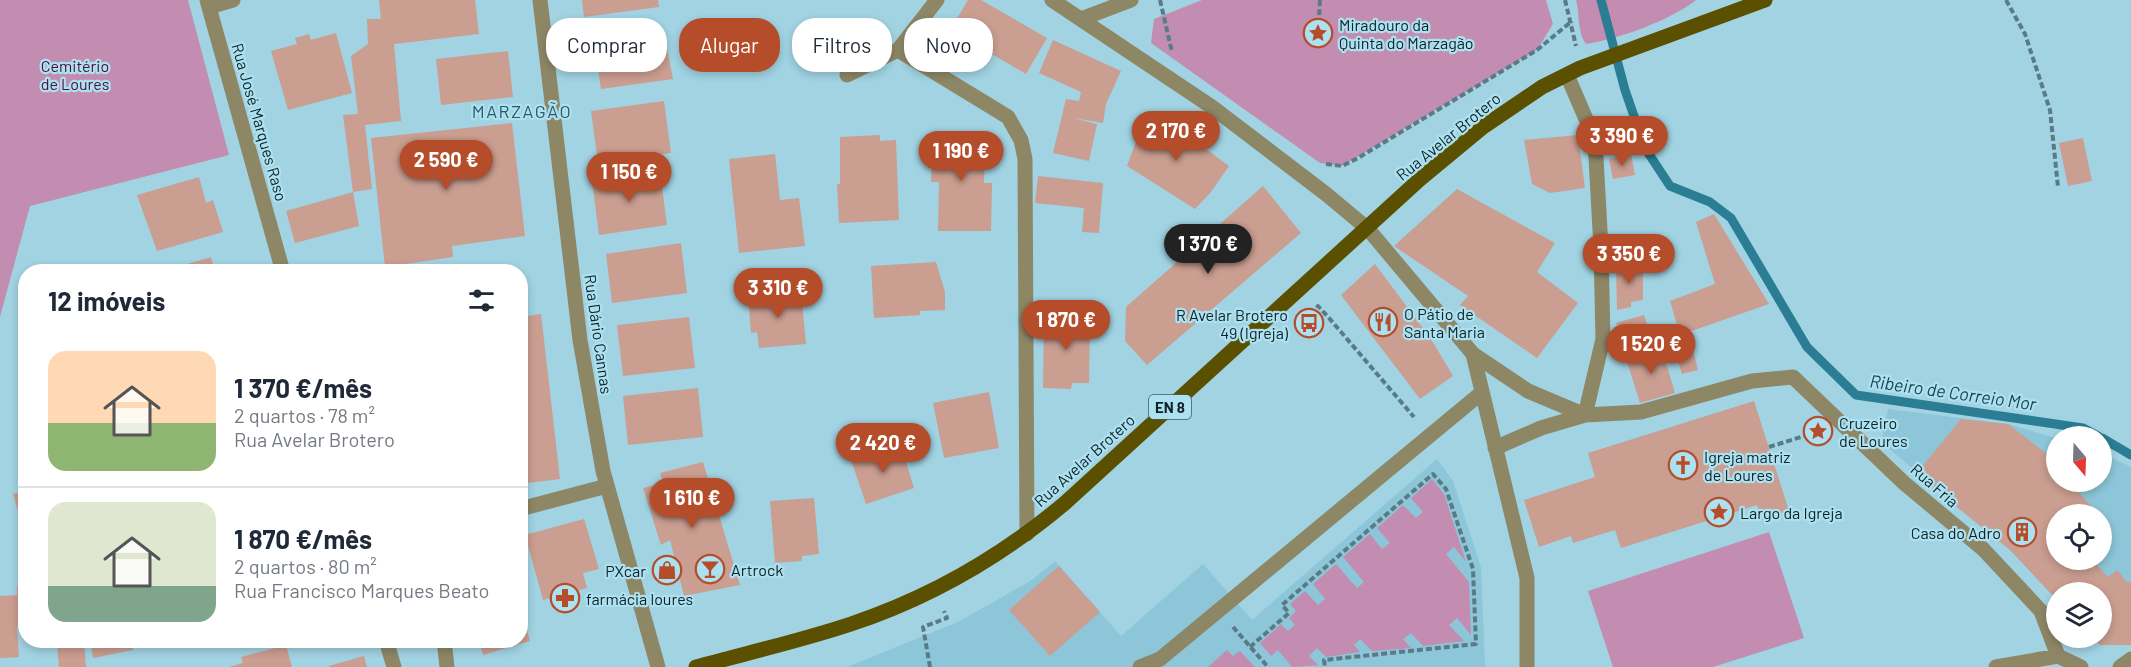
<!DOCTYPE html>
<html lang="pt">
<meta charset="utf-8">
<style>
:root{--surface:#fff;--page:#f6f6f7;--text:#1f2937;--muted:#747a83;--line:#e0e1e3;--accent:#b54d2a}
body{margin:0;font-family:Barlow,sans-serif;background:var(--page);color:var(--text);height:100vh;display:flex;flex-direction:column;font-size:22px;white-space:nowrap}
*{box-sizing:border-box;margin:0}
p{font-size:20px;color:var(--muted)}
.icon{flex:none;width:33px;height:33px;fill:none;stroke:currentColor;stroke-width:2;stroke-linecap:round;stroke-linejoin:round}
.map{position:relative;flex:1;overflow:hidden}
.panel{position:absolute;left:18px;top:264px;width:510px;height:384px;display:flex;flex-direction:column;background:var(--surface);border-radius:24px;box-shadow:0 3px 9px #0003}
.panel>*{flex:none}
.banner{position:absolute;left:546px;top:18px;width:570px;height:54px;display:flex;gap:12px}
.needle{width:39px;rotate:161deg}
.controls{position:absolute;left:2046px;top:426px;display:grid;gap:12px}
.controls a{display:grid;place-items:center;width:66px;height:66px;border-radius:50%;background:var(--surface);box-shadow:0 3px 9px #0003;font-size:30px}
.price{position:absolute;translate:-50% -51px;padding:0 14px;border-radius:21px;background:var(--accent);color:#fff;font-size:20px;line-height:39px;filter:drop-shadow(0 2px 3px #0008)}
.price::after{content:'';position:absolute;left:50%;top:36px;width:18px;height:14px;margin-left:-9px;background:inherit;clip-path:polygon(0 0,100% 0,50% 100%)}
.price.on{background:#222;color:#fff}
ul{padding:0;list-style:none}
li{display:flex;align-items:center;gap:18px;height:150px;padding:0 30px}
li+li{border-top:2px solid var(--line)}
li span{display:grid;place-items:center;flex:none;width:168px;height:120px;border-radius:18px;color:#555}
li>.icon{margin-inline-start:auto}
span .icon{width:72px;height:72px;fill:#fffc;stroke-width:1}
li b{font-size:26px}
h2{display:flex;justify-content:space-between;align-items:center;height:72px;padding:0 30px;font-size:26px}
.chip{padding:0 21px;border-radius:24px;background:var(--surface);box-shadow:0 3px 9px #0003;font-size:21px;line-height:54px}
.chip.on{background:var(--accent);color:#fff}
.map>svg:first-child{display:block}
.built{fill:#8cc6d8;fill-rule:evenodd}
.green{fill:#c28db1}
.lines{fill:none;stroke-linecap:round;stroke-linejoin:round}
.stream{stroke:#2a7d92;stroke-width:9}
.building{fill:#ca9e90}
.path{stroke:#587b86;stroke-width:4;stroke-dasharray:6 3;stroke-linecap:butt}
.minor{stroke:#8d8766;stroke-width:15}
.major{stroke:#5b4f00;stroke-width:15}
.labels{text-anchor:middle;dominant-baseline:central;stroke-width:4.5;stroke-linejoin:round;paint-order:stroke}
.shield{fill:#aee1f0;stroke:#3e5b64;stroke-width:1.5}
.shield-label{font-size:15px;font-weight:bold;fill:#0e2228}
.poi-label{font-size:16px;fill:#0e2228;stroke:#aee1f0;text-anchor:start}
.park-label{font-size:16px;fill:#4c0e3e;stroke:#aee1f0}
.street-label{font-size:16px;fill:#0e2228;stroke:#aee1f0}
.neighbourhood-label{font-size:18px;letter-spacing:1.5px;fill:#2a5a67;stroke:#aee1f0}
.water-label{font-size:18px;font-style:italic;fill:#184753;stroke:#aee1f0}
</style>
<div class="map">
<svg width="2131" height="667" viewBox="0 0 2131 667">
<rect width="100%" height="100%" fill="#a1d3e3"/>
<path class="built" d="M1888,409L2008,424L2056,438V482H2102V453L2131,467V645H2100L2093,638H2102V592H2056V599L2010,550L1881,442ZM2056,514H2102V560H2056Z
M1437,459L1453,481L1481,567L1485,667H847L958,622L1032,580L1055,561L1121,636L1203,564L1252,620Z"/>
<path class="green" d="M0,0H188L229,155L30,206L0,317Z
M1202,0H1546L1553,24L1537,50L1342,166L1320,163L1151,43L1154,19Z
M1576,0H1696C1671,20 1619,39 1586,44C1577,32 1580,15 1576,0Z
M1432,479L1444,494L1466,562L1454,547L1446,554L1469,582L1471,635L1457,618L1449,625L1464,641L1423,646L1411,633L1403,639L1411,648L1372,651L1360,639L1354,645L1360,652L1326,657L1317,648L1309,656L1318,665L1292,667L1278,650L1271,656L1260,643L1281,624L1288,631L1295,625L1289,618L1296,611L1290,604L1305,591L1318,605L1325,599L1313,584L1336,564L1357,588L1364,582L1343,557L1370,534L1382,549L1390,543L1377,528L1403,505L1416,518L1423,512L1411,498Z
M1769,532L1804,638L1713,667H1613L1588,591Z
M1227,650L1233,656L1240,651L1255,667H1208Z"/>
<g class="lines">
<path class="stream" d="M1601,0L1625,90L1645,148L1670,186L1710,202L1731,218L1807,347L1856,395L2083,428L2098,436
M2102,438L2131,455"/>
</g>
<path class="building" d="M379,0H475L479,34L394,44L401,121L365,125L372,189L353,192L343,115L358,114L351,56L368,44L367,19H381Z
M582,0H658L659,7L584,17Z
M968,0H981L1047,38L1026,74L950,30Z
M663,28L673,79L601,89L597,63L590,64L587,38Z
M336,33L352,93L288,110L271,51L297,44L295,38L309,34L311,40Z
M1053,40L1121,71L1106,104L1103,123L1073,118L1097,124L1089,161L1053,153L1066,99L1079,101L1081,92L1039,73Z
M508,51L513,97L441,105L436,59Z
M664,101L671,153L598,163L591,111Z
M1156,112L1229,166L1211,192L1195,209L1127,166L1135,144Z
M512,123L525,236L452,246L453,257L385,267L371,138Z
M932,133L985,134L984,183H992L991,231H938L939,182H931Z
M880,135V141L896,140L899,220L839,223L837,184H840V137Z
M1578,135L1585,188L1550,193L1532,184L1524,140Z
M2083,138L2092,181L2068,186L2059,143Z
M775,154L780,200L799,198L805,246L739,253L729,159Z
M1631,154L1635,175L1613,179L1609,159Z
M660,172L667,225L599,235L592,181Z
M1038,176L1103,183L1099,233L1082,232L1084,208L1035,203Z
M199,177L206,203L213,200L223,232L157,251L137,195Z
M1263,186L1301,233L1147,365L1125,341L1126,307Z
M1457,189L1555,243L1537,272L1578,303L1537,358L1460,305L1468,296L1394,246Z
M353,192L359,226L295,243L286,211Z
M1714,214L1769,304L1680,335L1670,301L1715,284L1696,222Z
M681,243L687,293L612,303L606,254Z
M211,257L215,272H163V271Z
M936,262L945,292V310L920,311V315L874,318L871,266Z
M1375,264L1431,339L1453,376L1420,399L1341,295Z
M1616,265H1643V300L1631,302V307L1617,310Z
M801,291L806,344L759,348L757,332L751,333L748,295Z
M1044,313L1081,314L1080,324H1090L1089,383H1072L1071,389L1043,388Z
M541,314L560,479L520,484V317Z
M1644,315L1651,336L1623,346L1616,323Z
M689,317L695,368L623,376L617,325Z
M1692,346L1698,370L1682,374L1675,351Z
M1661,347L1675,393L1640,403L1626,358Z
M698,388L703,437L628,445L623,396Z
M989,392L999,448L944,458L933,403Z
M1754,401L1789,511L1762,520L1757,505L1621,548L1615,530L1573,543L1571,536L1539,547L1524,500L1595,477L1588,453Z
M1961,419L2008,424L2056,461V482H2088L2080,494L2092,507L2084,514H2056V560H2092L2108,577L2117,570L2127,582H2131V645H2100L2093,638H2102V592H2056V599L2010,550L1916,474Z
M900,443L914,488L866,504L851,460Z
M703,462L740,585L684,596L670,540L661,545L643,488L663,483L660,473Z
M26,490V535H25L13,494Z
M814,498L819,554L802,556V561L775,563L770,501Z
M584,519L599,569L583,573L587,588L543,600L525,535Z
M1059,566L1100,612L1050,656L1009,610Z
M17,585H26V625L17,626L19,657L0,658V596L17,595Z
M521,610L530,641L483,655L479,640H520Z
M84,640L86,667H59L57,644L49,640Z
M90,640H131L133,650L93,658Z
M357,640H381V641L359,647Z
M286,645L292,667H229L243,663L241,657Z
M364,656L367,667H329V666Z"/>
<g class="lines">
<path class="path" d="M1160,0L1172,52
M1565,0L1576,46
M2006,0L2025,34L2050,110L2058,187
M1318,33L1320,0
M1326,164L1342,166L1358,158L1537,50L1572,21
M1317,308L1318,306L1329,318L1414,417
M1769,447L1817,432
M1233,627L1268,667
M1250,647L1289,613L1282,605L1433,474L1446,489L1473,569L1476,644L1324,660L1325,667
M930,667L923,627L947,618L944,611"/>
<path class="minor" d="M207,0L283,272
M540,0L580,340L603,471L658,667
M937,0L898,50L1008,117L1021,140L1025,159L1027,534
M1052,0L1212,107L1326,194L1368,229L1473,354L1527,578V667
M209,7L233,0
M1081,19L1131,0
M847,75L898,50
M1567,75L1595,140L1601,248L1603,339L1585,415
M1473,354L1528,391L1585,415
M1495,448L1541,428L1585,415L1641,412L1752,381L1793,377L1904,483L1983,549L2041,611L2058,656
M520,509L607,486
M386,640L394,667
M444,640L447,667
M1140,667L1160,659L1480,394
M1996,667L2058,656L2081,667
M2120,667L2131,659"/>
<path class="major" d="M696,667C747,653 800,641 851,624C929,598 1002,556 1065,503L1419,180L1483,127L1542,87L1580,68L1765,0"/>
</g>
<defs>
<g id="sight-ring" transform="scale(1.5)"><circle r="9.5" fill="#aee1f0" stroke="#b54d2a" stroke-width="1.5"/><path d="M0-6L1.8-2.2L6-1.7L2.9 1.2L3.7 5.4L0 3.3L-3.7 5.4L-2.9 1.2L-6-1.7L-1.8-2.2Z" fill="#b54d2a"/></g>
<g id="restaurant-ring" transform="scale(1.5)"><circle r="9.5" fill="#aee1f0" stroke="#b54d2a" stroke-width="1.5"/><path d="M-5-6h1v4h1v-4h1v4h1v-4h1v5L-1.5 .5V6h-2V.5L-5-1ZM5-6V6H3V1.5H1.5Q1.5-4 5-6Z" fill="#b54d2a"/></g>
<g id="bus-ring" transform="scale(1.5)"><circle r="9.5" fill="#aee1f0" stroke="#b54d2a" stroke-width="1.5"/><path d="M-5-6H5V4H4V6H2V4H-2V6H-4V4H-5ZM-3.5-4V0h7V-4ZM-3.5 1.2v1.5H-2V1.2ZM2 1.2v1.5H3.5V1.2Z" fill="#b54d2a"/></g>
<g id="church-ring" transform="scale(1.5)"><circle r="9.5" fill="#aee1f0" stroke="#b54d2a" stroke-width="1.5"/><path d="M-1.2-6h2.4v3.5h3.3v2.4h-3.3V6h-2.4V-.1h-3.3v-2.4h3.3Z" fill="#b54d2a"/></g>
<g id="building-ring" transform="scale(1.5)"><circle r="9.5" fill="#aee1f0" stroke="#b54d2a" stroke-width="1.5"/><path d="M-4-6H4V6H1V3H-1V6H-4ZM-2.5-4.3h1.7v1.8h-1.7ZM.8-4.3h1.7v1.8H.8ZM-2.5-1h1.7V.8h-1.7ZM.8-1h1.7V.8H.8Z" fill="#b54d2a"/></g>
<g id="bar-ring" transform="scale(1.5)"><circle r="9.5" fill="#aee1f0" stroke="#b54d2a" stroke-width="1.5"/><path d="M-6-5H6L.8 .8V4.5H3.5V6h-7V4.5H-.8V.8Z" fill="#b54d2a"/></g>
<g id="shop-ring" transform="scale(1.5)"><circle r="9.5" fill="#aee1f0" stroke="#b54d2a" stroke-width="1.5"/><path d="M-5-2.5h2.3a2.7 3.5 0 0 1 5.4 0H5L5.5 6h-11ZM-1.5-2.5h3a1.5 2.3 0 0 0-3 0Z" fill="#b54d2a"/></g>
<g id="pharmacy-ring" transform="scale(1.5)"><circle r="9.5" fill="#aee1f0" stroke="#b54d2a" stroke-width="1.5"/><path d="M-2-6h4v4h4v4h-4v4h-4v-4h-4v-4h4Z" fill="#b54d2a"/></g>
</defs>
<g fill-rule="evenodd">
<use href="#sight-ring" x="1318" y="33"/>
<use href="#restaurant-ring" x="1383" y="322"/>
<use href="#bus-ring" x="1309" y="323"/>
<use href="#sight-ring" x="1818" y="431"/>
<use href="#church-ring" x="1683" y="465"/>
<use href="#sight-ring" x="1719" y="512"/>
<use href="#building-ring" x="2022" y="532"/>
<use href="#bar-ring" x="710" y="569"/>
<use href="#shop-ring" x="667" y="570"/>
<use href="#pharmacy-ring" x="565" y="598"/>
</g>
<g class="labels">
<rect class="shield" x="1149" y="395" width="42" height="24" rx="4.5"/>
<g class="shield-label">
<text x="1170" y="407">EN 8</text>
</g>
<g class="poi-label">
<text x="1339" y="24">Miradouro da<tspan x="1339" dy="18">Quinta do Marzagão</tspan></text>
<text x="1404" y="313">O Pátio de<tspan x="1404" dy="18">Santa Maria</tspan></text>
<text x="1288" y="314" text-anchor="end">R Avelar Brotero<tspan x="1288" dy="18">49 (Igreja)</tspan></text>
<text x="1839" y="422">Cruzeiro<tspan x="1839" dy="18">de Loures</tspan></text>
<text x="1704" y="456">Igreja matriz<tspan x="1704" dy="18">de Loures</tspan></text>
<text x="1740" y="512">Largo da Igreja</text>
<text x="2001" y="532" text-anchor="end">Casa do Adro</text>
<text x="731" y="569">Artrock</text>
<text x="646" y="570" text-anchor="end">PXcar</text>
<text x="586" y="598">farmácia loures</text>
</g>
<g class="park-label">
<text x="75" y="65">Cemitério<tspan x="75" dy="18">de Loures</tspan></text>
</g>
<g class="street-label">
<text transform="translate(260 122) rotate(74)">Rua José Marques Raso</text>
<text transform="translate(1448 136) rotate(-39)">Rua Avelar Brotero</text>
<text transform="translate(599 334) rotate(82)">Rua Dário Cannas</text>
<text transform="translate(1084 460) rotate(-42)">Rua Avelar Brotero</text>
<text transform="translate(1935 485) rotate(41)">Rua Fria</text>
</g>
<g class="neighbourhood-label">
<text x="522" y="111">MARZAGÃO</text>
</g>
<g class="water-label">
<text transform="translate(1953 392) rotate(8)">Ribeiro de Correio Mor</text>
</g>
</g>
</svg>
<div class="controls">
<a><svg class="needle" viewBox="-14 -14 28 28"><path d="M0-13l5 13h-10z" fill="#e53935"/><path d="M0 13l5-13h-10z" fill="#747a83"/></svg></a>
<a><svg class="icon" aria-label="locate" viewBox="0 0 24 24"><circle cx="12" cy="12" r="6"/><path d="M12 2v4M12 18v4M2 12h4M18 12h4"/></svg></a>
<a><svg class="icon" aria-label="layers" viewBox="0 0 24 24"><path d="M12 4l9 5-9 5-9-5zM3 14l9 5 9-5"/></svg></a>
</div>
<b class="price" style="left:1176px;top:162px">2 170 €</b>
<b class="price" style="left:1622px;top:167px">3 390 €</b>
<b class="price" style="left:961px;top:182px">1 190 €</b>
<b class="price" style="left:446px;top:191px">2 590 €</b>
<b class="price" style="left:629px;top:203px">1 150 €</b>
<b class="price on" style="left:1208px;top:275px">1 370 €</b>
<b class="price" style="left:1629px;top:285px">3 350 €</b>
<b class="price" style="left:778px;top:319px">3 310 €</b>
<b class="price" style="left:1066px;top:351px">1 870 €</b>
<b class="price" style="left:1651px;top:375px">1 520 €</b>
<b class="price" style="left:883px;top:474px">2 420 €</b>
<b class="price" style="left:692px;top:529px">1 610 €</b>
<div class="banner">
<a class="chip">Comprar</a>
<a class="chip on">Alugar</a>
<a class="chip">Filtros</a>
<a class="chip">Novo</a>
</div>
<section class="panel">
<h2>12 imóveis<svg class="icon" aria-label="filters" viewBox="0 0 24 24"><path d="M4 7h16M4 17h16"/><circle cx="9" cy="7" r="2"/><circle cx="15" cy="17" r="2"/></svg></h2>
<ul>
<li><span style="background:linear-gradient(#ffd9b3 60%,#8fb573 0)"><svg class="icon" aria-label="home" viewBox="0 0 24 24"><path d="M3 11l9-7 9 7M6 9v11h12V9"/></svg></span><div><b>1 370 €/mês</b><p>2 quartos · 78 m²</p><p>Rua Avelar Brotero</p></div></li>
<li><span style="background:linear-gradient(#dfe7d0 70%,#7fa58c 0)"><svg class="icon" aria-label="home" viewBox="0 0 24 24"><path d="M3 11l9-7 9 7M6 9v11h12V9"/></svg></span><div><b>1 870 €/mês</b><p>2 quartos · 80 m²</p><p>Rua Francisco Marques Beato</p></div></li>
</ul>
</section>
</div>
